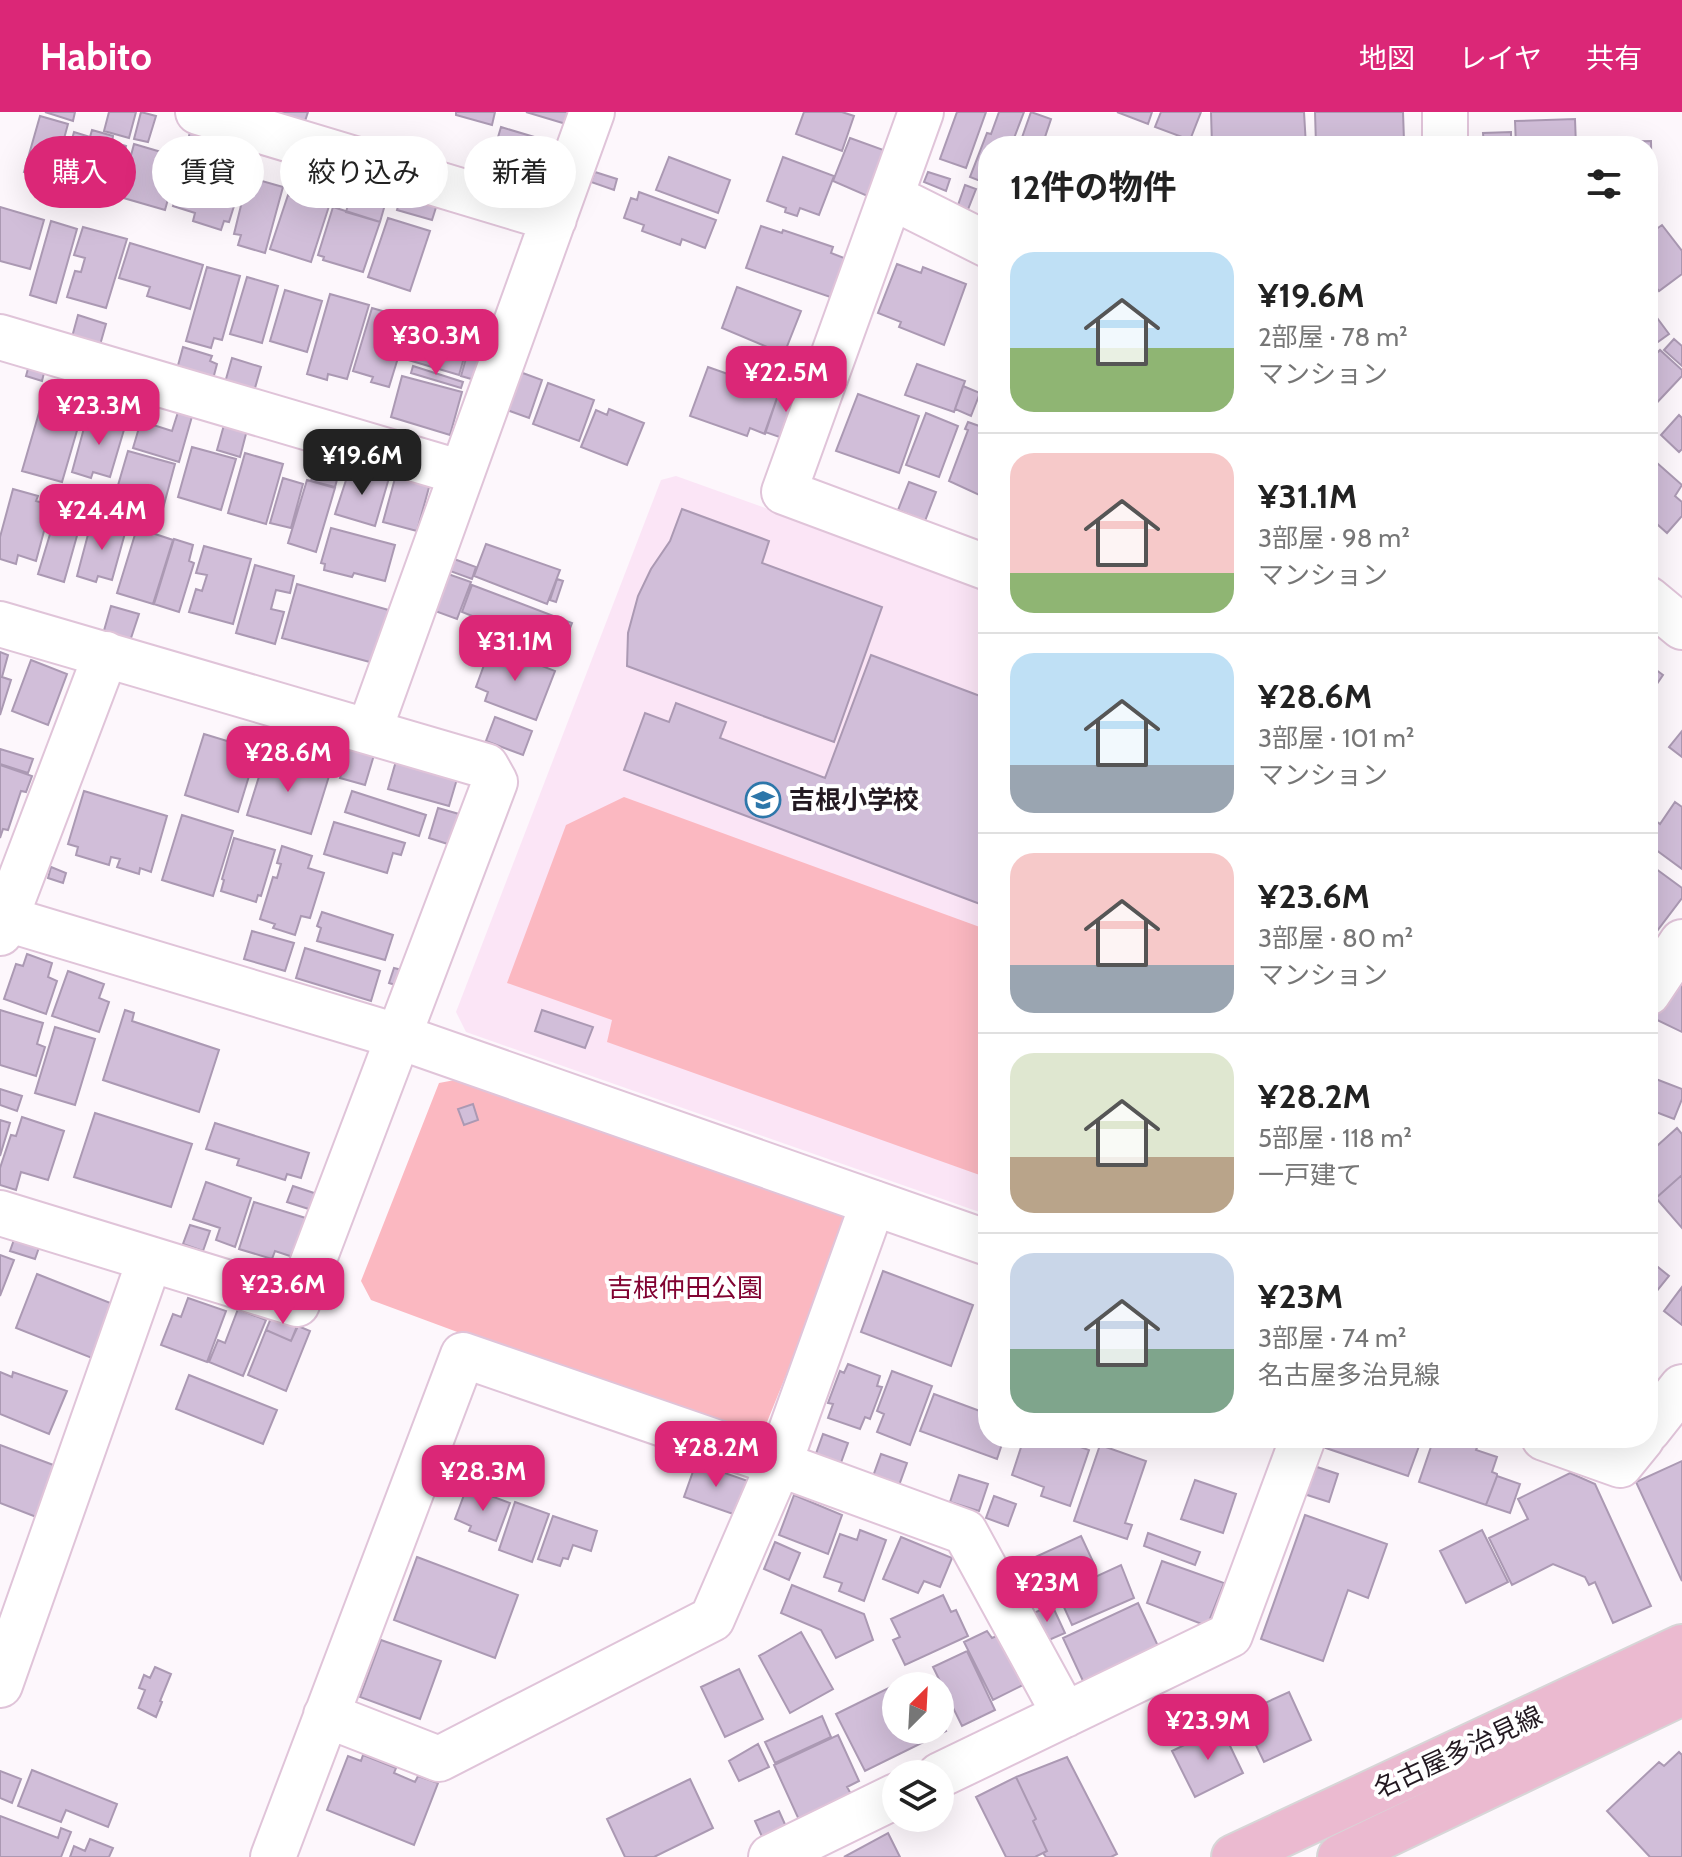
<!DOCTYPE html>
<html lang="ja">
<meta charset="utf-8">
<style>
:root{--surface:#fff;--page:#f2f2f2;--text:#222;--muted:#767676;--line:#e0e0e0;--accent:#db2777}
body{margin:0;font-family:Cabin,"Noto Sans JP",sans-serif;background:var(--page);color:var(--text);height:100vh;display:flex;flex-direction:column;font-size:30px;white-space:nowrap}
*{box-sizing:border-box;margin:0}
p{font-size:26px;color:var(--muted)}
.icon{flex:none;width:44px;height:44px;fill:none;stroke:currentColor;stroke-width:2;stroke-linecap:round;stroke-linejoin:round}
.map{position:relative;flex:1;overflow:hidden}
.details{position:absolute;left:978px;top:24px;width:680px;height:1312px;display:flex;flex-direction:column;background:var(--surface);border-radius:32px;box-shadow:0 8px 32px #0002}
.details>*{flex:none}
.hud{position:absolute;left:24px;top:24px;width:760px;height:72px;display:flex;gap:16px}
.needle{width:52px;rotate:24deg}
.tools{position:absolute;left:882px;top:1560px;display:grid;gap:16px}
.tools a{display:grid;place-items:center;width:72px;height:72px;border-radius:50%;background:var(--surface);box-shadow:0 8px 32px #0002;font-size:40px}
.price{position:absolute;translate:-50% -68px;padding:0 18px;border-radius:16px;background:var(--accent);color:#fff;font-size:26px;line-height:52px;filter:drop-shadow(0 2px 4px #0008)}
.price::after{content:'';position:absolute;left:50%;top:48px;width:24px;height:18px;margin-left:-12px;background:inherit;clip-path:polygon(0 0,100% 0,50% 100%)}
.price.active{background:#222;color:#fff}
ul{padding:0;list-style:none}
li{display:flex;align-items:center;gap:24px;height:200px;padding:0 32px}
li+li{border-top:2px solid var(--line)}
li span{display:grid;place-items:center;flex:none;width:224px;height:160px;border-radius:24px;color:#555}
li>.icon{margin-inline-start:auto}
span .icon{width:96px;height:96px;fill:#fffc;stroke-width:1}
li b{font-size:34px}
h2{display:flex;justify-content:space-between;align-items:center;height:96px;padding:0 32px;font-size:34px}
.chip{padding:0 28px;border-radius:36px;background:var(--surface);box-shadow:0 8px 32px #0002;font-size:28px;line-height:72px}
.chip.active{background:var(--accent);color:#fff}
header{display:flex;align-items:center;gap:48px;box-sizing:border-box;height:112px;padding:0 40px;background:var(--accent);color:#fff}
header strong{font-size:38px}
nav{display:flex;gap:44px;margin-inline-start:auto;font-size:28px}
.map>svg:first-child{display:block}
.built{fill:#fbe5f6}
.green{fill:#fbb8c1}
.building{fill:#d1bed9;stroke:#ab99b3;stroke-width:2}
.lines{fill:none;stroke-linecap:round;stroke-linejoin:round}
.street-casing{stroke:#e0c4d9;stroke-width:48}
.secondary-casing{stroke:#e0c4d9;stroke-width:48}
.primary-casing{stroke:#d7d6d7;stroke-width:48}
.street{stroke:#fff;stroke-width:44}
.secondary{stroke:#fff;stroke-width:44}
.primary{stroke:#ebbad0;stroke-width:44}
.labels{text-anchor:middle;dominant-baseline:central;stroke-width:8;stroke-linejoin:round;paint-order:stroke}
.poi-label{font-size:26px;font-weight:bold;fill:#231921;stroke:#fff;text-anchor:start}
.park-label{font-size:26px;fill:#810231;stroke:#fff}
.street-label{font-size:26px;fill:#231921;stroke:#fff}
</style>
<header>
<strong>Habito</strong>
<nav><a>地図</a><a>レイヤ</a><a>共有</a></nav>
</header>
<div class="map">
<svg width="1682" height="1745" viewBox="0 0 1682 1745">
<rect width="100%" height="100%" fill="#fdf7fc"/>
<path class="built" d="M676,364L988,476V1103L466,920L456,900L661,368Z"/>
<path class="green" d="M624,685L988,818V1066L607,930L612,908L507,871L566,713Z
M455,968L842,1103L846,1115L763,1320L747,1327L371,1188L361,1169L439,971Z"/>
<path class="building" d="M45,0H75L73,9Z
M109,0H136L129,26L104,19Z
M141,0L156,4L148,30L134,27Z
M278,0H308L304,12L276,5Z
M456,0H495L492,13L456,3Z
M526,0H570L566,12Z
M804,0H842L854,4L842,39L796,22Z
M957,0H986L966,56L940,47Z
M999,0H1024L1011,34H988V72L970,65L987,21L991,22Z
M1031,0L1051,7L1042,34H1019Z
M1117,0H1152L1148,12Z
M1161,0H1201L1190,28L1155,15Z
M1211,0H1304L1306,34H1212Z
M1315,0H1403L1404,29L1316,33Z
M40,4L68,12L53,67L24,60Z
M1575,7L1576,34H1516L1515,9Z
M192,14L222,24L215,46L185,37Z
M501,15L551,30L539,69L516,62L517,58L491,49Z
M92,18L113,24L112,30L126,34L116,71L64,56L74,20L90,25Z
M1511,20V34H1484L1483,21Z
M850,26L889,40L872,86L833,69Z
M235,28L255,34L250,49L230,43Z
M1651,29L1652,87L1648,88V34H1584V30Z
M134,32L168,42L166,49L178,51L165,98L120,85Z
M669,45L730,68L718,101L656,78Z
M783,45L834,64L819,103L800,96L797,104L785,100L786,96L767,89Z
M187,50L217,59L218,55L244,62L229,110L224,109L221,118L193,109L195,101L173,94Z
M317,52L343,60L337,82L310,74Z
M595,60L617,67L614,78L591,70Z
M928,60L950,67L946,79L924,70Z
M248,65L283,75L265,141L238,133L241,123L234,122Z
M356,65L390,75L380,110L346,100Z
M965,73L976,77L967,100L957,96Z
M403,76L439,86L432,108L397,98Z
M302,79L331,88L311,150L270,137L288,83L299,87Z
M639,80L716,108L705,136L682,127L680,133L642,119L644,113L624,106L631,86L637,88Z
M0,95L44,108L30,157L0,149Z
M333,95L380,110L363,160L323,148L324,145L318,143Z
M388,106L430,119L410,179L368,165Z
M51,109L77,117L56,191L30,183Z
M1662,113L1682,139V162L1659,179L1648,165V123Z
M761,114L782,121L783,118L833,135L831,141L852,149L839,188L746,156Z
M83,115L127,127L106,196L67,185L75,159L81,160L85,146L74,143Z
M130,131L203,153L190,197L147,184L150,175L119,166Z
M897,152L921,161L923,155L966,172L944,233L899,215L901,210L878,201Z
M207,155L240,164L222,228L214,226L211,236L186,229Z
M247,165L278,174L262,231L230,222Z
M737,175L801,199L784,242L722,216Z
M285,178L322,189L307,240L270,229Z
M330,182L369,193L347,267L328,262L327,268L307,262Z
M1649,195L1669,222L1648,237V196Z
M372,196L410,207L389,275L371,270L373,265L353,259Z
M78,203L106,212L100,233L72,225Z
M416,209L470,225L459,263L405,247Z
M1674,227L1682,234V254L1664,238Z
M183,235L212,244L210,249L217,252L213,267L177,257Z
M1653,235L1658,240L1660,238L1682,258V264L1650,298L1648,241Z
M469,236L486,241L478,269L461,264Z
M232,246L261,255L253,283L224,274Z
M917,252L965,269L954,300L905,283Z
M29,253L45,257L42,269L26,264Z
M413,254L463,270L461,276L411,261Z
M708,255L779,280L765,322L750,316L747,324L690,304Z
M520,260L542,268L529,306L507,298Z
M402,264L462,280L450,323L391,305Z
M548,271L594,288L579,329L533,312Z
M963,274L980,281L971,304L955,297Z
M778,275L806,285L791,329L765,320L779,280Z
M858,282L919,304L899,361L836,339Z
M43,287L83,298L62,370L22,359Z
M179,297L193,301L179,350L133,336L141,309L172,319Z
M609,297L644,311L627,353L581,335L596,298L607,303Z
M926,301L958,314L939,365L906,353Z
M1679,303L1682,306V337L1679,340L1661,323Z
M87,305L107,311L108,306L126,311L110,365L93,360L91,366L72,360Z
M968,310L982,315L981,319L988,321V387L949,369L968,318L965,317Z
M224,313L247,318L240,345L217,338Z
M192,335L236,347L221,398L178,385Z
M321,335L344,342L335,375L311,369Z
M128,339L175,352L162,400L114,387Z
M245,341L283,352L266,412L228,401Z
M1648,343L1682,373L1675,384L1682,390V404L1667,421L1648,404Z
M349,359L366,364L367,360L389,366L375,414L335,402Z
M397,359L431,368L417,419L383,410Z
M283,366L303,372L291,416L270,411Z
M307,368L335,376L316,440L288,431Z
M909,370L936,380L925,409L898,398Z
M13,377L38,384L36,389L51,393L36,449L18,443L16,452L0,447V425Z
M91,397L100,400L97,412L87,409Z
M682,397L769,429L762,451L882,495L834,630L627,554L628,521L638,484L651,457L670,429Z
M57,399L82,406L64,470L38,462Z
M109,410L127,414L112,468L98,464L96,470L77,464L90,415L106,419Z
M137,416L173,428L153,492L117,481Z
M331,416L395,433L385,469L354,461L352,465L324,458L325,452L321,451Z
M174,427L193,433L189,449L194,451L179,500L154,492Z
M486,432L560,458L547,492L474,464Z
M204,434L251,447L233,512L189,500L196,477L202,479L207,463L196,461Z
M454,447L476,455L472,467L450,459Z
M255,453L294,464L290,481L276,478L271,497L284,500L275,532L236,521Z
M448,462L471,470L457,507L435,499Z
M557,467L563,469L556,490L550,488Z
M297,472L392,499L377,552L282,526Z
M472,473L572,511L561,539L527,526L524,532L497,522L500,515L462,500Z
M111,494L139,502L130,529L103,522Z
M491,534L555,559L536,608L485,589L488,580L476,575Z
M0,540L8,543L2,565L11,568L0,603Z
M871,543L988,587V666L983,679L988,681V795L624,658L645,601L669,610L676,591L726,610L720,626L825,666Z
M31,548L67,562L48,613L12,599Z
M1648,552L1663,563L1648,585Z
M495,605L532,619L523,643L486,629Z
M1682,619V645L1669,635Z
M204,622L257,638L238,700L185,683Z
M349,636L374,643L365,673L340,666Z
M0,637L33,647L28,661L0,652Z
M266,642L330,661L311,722L247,703Z
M396,649L457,667L449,694L388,677Z
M0,653L32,664L26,680L21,679L8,718L3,717L0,726Z
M84,679L167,704L151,760L140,756L139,762L117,755L120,747L111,745L109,753L76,743L78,735L68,732Z
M352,679L426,703L419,724L345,700Z
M1675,690L1682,695V757L1648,732V703L1660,712Z
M438,696L466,704L457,735L429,726Z
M182,703L233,719L213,784L162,768Z
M334,710L405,731L401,743L393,741L387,761L324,742Z
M234,726L275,738L261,784L258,783L256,790L221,779L224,768L222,767Z
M282,734L312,744L308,756L324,761L310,806L301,804L295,823L273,816L275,812L260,807L273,765L277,766L281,752L277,751Z
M1648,751L1682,776V786L1657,819L1648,812Z
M51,755L66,761L63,771L48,766Z
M322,800L393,823L385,848L317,829L321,816L317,814Z
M252,819L294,831L285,859L244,847Z
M305,836L380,859L371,889L296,866Z
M27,842L52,851L48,865L57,869L46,902L4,887L16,852L23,854Z
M394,856L410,860L406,876L389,871Z
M68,859L104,872L99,886L109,890L99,920L52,904Z
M1676,860L1682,863V920L1653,906Z
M0,898L43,911L37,932L45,935L36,964L0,953Z
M125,898L134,901L132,909L219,938L199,1000L103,968Z
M542,898L593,915L585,936L535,919Z
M55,915L95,927L75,993L35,981Z
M1648,964L1682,977V987L1674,1007L1648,997Z
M0,977L22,984L17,999L0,993Z
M473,992L478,1008L464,1013L458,997Z
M95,1001L192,1032L171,1095L74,1065Z
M22,1005L64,1019L48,1068L21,1060L16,1078L0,1073V1056L11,1023L16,1024Z
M0,1008L10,1011L0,1044Z
M215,1011L309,1041L301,1066L287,1062L285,1068L237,1053L239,1047L206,1037Z
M1677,1016L1682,1022V1063L1648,1093V1042Z
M1682,1063V1116L1656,1086Z
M206,1070L251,1086L235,1135L216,1128L220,1116L193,1107Z
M293,1074L326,1085L321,1101L287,1090Z
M254,1090L312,1108L299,1147L275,1139L272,1147L239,1137Z
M190,1113L210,1119L203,1139L183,1132Z
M17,1119L42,1127L35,1147L10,1139Z
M0,1143L14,1148L0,1184Z
M1648,1147L1669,1164L1648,1190Z
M883,1159L973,1193L951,1254L861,1220Z
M37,1162L118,1194L97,1248L16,1216Z
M1682,1175V1213L1664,1199Z
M188,1186L226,1199L207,1250L161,1233L173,1202L181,1205Z
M238,1197L266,1208L243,1264L209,1250L218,1228L225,1231Z
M274,1199L299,1209L291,1229L266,1218Z
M298,1214L310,1219L286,1279L248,1263L266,1218L291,1229Z
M848,1252L880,1264L877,1274L882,1275L870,1307L865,1305L860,1317L828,1306L833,1292L828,1291L840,1259L844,1261Z
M892,1259L932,1274L910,1333L877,1320L884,1302L877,1299Z
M0,1260L12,1265L13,1260L67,1279L49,1322L0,1302Z
M189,1263L277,1298L263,1332L176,1297Z
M934,1282L988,1302V1326H1004L997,1347L920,1319Z
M823,1322L848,1331L838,1359L813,1350Z
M1024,1326H1055L1089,1338L1070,1394L1041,1384L1044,1375L1012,1363Z
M1326,1326H1422L1408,1364L1323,1335Z
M1434,1326H1447L1455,1330L1456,1326H1462L1479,1331L1476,1338L1497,1345L1492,1360L1497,1362V1364L1486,1393L1419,1370Z
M0,1333L56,1354L52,1411L0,1391Z
M1100,1333L1146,1349L1125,1411L1132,1413L1127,1427L1074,1409Z
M881,1342L907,1351L897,1379L871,1370Z
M1682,1349V1469L1636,1370Z
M696,1351L748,1369L736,1403L684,1385Z
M1311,1353L1338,1362L1329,1390L1301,1381Z
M1570,1361L1595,1372L1651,1494L1613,1511L1595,1470L1589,1473L1585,1465L1553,1452L1512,1473L1489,1426L1528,1407L1518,1387Z
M959,1363L988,1372L979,1399L950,1390Z
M1497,1364L1520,1372L1510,1401L1486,1393Z
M1195,1368L1236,1382L1223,1421L1181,1407Z
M467,1375L510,1391L496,1429L469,1419L471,1414L455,1407Z
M794,1383L842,1403L828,1442L779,1423Z
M994,1384L1016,1392L1008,1414L986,1406Z
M515,1390L549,1402L532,1450L499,1438Z
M1305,1403L1387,1432L1368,1486L1348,1478L1323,1549L1261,1527Z
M553,1404L597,1419L591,1439L573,1433L568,1447L563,1446L560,1454L538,1447Z
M860,1418L886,1428L864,1489L839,1479L842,1471L824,1465L840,1422L857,1428Z
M1482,1418L1508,1470L1466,1491L1440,1439Z
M1148,1421L1200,1440L1195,1453L1144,1434Z
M1081,1424L1095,1454L1045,1477L1031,1447Z
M901,1425L952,1446L940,1475L924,1469L918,1481L883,1467Z
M775,1430L800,1441L789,1468L764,1457Z
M417,1445L518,1483L495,1546L394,1508Z
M1162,1449L1224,1471L1207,1514L1147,1491Z
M1121,1453L1134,1486L1072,1513L1058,1482Z
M792,1473L864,1502L873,1528L836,1546L821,1518L781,1501Z
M943,1483L951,1500L956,1498L968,1524L905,1553L893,1528L900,1525L891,1507Z
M1138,1491L1158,1534L1083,1569L1063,1526Z
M1052,1493L1065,1521L1042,1531L1029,1503Z
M987,1519L992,1526L999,1523L1023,1573L993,1588L964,1530Z
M801,1520L833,1577L790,1601L759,1544Z
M381,1528L441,1549L420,1607L360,1585Z
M967,1539L995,1598L962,1614L933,1555Z
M155,1555L171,1562L160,1589L162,1590L156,1605L138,1596L145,1578L139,1576L144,1563L150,1566Z
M739,1557L763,1607L725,1625L701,1575Z
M917,1562L923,1574H896V1618H940V1608L946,1619L865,1659L836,1602Z
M1289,1580L1311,1628L1264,1650L1241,1602Z
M822,1604L831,1625L775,1651L765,1630Z
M1221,1615L1243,1661L1195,1685L1172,1639Z
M838,1623L859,1669L847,1675L851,1682L824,1694L831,1709L805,1721L774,1653Z
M758,1632L769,1655L739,1669L729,1649Z
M1679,1640L1682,1643V1745H1650L1607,1699L1659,1650L1664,1654Z
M363,1643L396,1656L394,1661L415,1670L418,1664L438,1671L414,1733L327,1698L348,1644L361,1649Z
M1067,1645L1117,1742L1111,1745H1046L1043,1741L1047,1739L1033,1709L1036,1707L1016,1665Z
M32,1658L117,1692L108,1715L66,1698L61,1710L18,1694Z
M0,1659L21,1667L12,1691L0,1686Z
M1016,1665L1036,1707L1033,1709L1047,1739L1035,1745H1006L976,1685Z
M690,1667L713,1716L654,1745H625L607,1707Z
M779,1699L788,1719L764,1729L755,1709Z
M0,1704L58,1726L61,1716L71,1720L61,1745H0Z
M888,1721L900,1745H844Z
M90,1727L113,1736L109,1745H70L74,1734L85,1739Z"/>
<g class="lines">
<g class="street-casing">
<path id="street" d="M198,0L554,107
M921,0L784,380L988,456
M892,85L988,133
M0,225L462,361
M0,512L486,654L495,670L297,1192L0,1101
M369,619L592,0
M0,821L106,542
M1648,881L1682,830
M0,1573L150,1147
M326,1603L439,1647L712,1507L779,1352L873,1091
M940,1663L1230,1523L1303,1326
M273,1745L463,1243L779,1352L965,1420L1065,1603
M771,1745L896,1684"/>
</g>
<g class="secondary-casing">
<path id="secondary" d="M1445,0V34
M1648,487L1682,515
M0,805L400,925L988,1131
M1648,1318L1682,1275
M1544,1326L1620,1353L1642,1326"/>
</g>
<g class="primary-casing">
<path id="primary" d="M1234,1745L1682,1535
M1340,1745L1682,1581"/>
</g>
<use href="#street" class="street"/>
<use href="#secondary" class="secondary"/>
<use href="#primary" class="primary"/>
</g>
<defs>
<g id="school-ring" transform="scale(1.8)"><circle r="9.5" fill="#fff" stroke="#2d77aa" stroke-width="1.5"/><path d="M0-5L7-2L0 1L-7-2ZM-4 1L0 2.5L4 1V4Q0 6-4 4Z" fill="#2d77aa"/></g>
</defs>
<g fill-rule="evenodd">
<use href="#school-ring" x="763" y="688"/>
</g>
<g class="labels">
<g class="poi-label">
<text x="789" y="688">吉根小学校</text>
</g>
<g class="park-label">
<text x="685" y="1176">吉根仲田公園</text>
</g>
<g class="street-label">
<text transform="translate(1458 1640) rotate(-25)">名古屋多治見線</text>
</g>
</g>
</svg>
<div class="tools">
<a><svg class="needle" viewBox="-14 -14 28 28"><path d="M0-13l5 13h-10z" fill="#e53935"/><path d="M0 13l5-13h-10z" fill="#767676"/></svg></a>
<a><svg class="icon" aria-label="layers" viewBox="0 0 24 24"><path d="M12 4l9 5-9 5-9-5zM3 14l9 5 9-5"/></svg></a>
</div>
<b class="price" style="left:436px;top:265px">¥30.3M</b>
<b class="price" style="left:786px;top:302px">¥22.5M</b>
<b class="price" style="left:99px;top:335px">¥23.3M</b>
<b class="price active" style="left:362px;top:385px">¥19.6M</b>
<b class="price" style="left:102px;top:440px">¥24.4M</b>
<b class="price" style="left:515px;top:571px">¥31.1M</b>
<b class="price" style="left:288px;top:682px">¥28.6M</b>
<b class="price" style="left:283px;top:1214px">¥23.6M</b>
<b class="price" style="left:716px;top:1377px">¥28.2M</b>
<b class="price" style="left:483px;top:1401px">¥28.3M</b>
<b class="price" style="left:1047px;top:1512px">¥23M</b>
<b class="price" style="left:1208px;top:1650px">¥23.9M</b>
<div class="hud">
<a class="chip active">購入</a>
<a class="chip">賃貸</a>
<a class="chip">絞り込み</a>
<a class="chip">新着</a>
</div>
<section class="details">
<h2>12件の物件<svg class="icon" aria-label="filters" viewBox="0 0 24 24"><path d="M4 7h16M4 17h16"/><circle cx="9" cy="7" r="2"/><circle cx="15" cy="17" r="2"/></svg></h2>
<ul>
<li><span style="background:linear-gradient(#bfe0f5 60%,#8fb573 0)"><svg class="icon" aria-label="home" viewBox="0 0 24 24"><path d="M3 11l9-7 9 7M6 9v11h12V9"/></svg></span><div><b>¥19.6M</b><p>2部屋 · 78 m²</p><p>マンション</p></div></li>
<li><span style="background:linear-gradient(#f6c9c9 75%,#8fb573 0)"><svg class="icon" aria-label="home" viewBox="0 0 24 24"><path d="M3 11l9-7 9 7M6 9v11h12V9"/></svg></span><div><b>¥31.1M</b><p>3部屋 · 98 m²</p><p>マンション</p></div></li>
<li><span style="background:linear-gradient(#bfe0f5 70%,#9aa5b1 0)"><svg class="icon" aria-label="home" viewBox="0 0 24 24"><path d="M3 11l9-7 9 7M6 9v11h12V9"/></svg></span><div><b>¥28.6M</b><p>3部屋 · 101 m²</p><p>マンション</p></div></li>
<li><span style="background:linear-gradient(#f6c9c9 70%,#9aa5b1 0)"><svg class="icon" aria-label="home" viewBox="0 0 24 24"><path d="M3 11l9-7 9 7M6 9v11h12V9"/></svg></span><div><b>¥23.6M</b><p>3部屋 · 80 m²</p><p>マンション</p></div></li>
<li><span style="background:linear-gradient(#dfe7d0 65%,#b9a48a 0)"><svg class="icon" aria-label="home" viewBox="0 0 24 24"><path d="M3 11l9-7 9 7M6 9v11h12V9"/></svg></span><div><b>¥28.2M</b><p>5部屋 · 118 m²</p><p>一戸建て</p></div></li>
<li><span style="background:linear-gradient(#c9d6e8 60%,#7fa58c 0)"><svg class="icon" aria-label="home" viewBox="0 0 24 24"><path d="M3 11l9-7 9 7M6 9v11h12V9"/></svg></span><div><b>¥23M</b><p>3部屋 · 74 m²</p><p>名古屋多治見線</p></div></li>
</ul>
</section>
</div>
